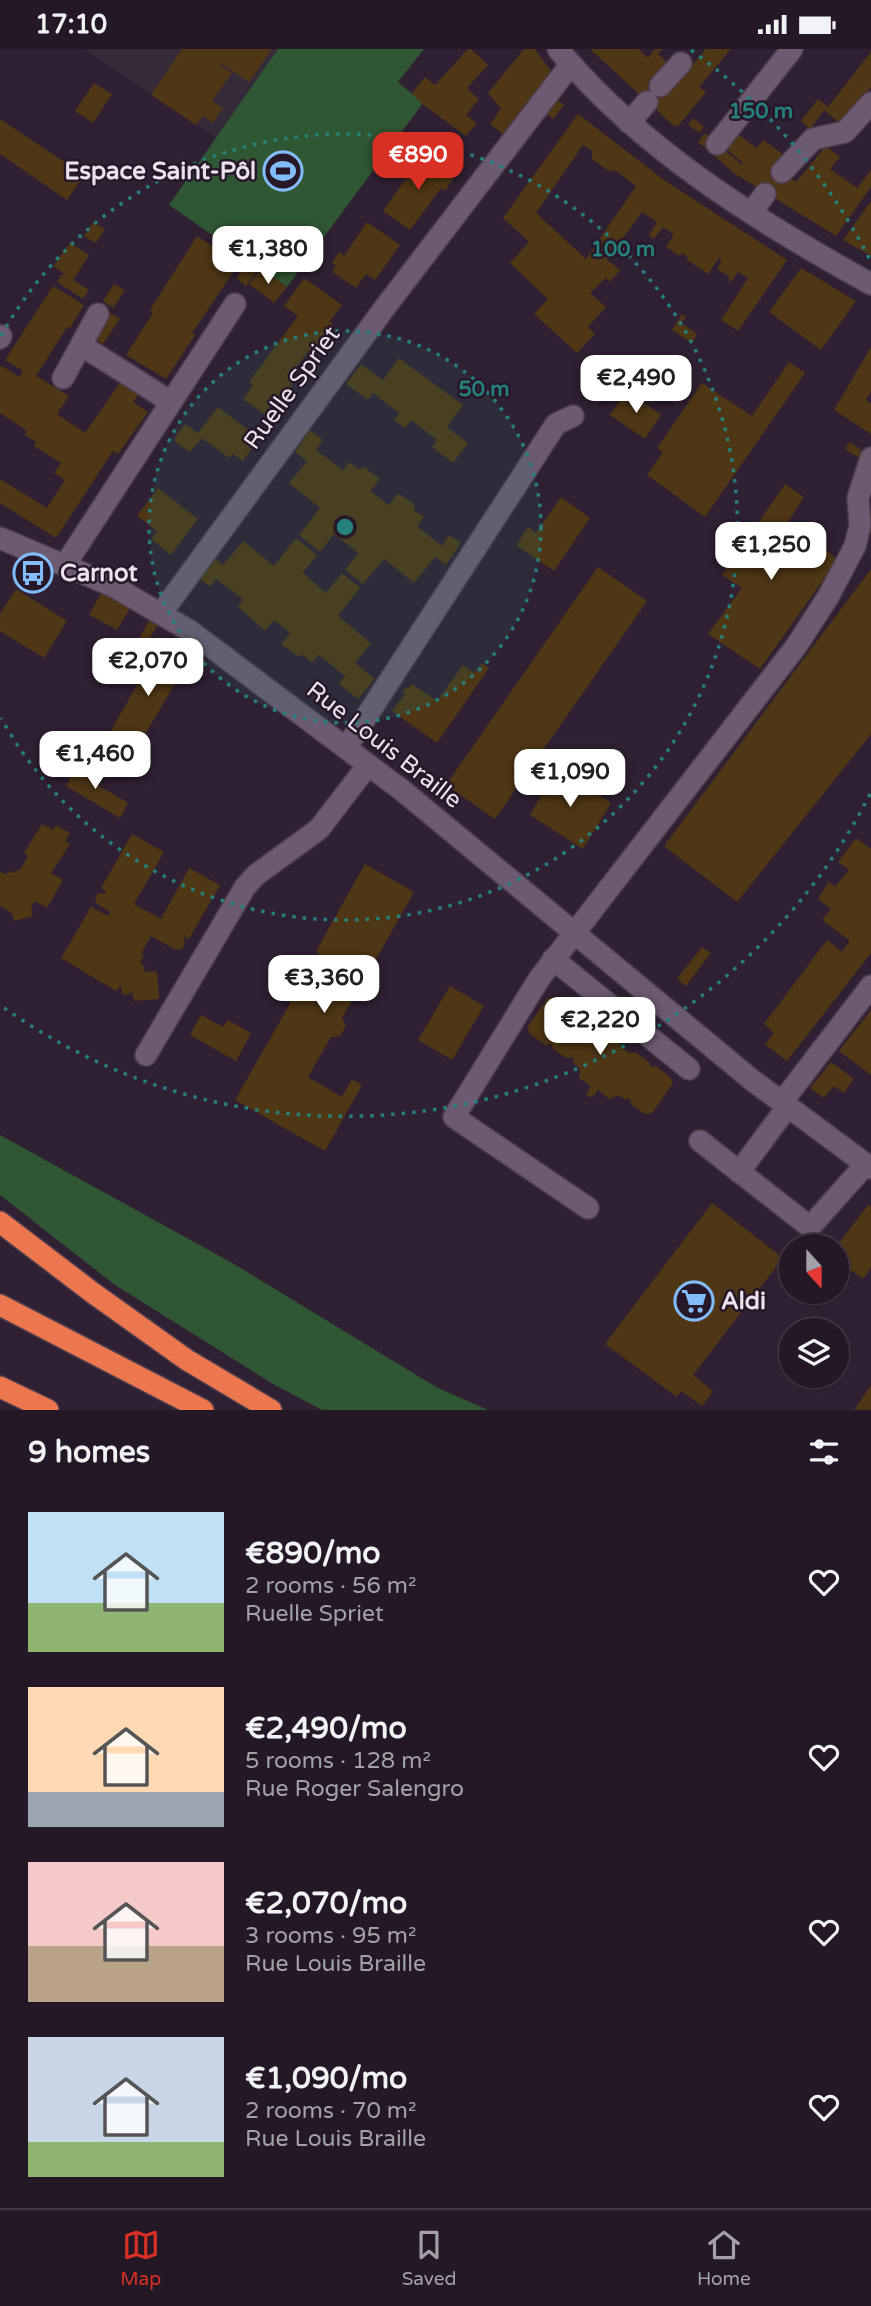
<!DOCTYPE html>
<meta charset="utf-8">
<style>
:root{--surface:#241826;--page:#302532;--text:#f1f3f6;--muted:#a3a0a7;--line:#413743;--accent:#d93025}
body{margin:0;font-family:"Varela Round",sans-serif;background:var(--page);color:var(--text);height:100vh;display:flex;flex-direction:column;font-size:26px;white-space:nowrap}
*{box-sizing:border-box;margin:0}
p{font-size:23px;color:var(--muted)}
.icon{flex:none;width:38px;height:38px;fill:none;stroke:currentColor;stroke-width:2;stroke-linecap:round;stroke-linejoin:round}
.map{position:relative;height:1361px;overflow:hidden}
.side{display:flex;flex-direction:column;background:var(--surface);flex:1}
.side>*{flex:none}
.needle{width:46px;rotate:159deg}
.tools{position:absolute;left:779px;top:1185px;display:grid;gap:14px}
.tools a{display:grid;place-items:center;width:70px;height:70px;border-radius:50%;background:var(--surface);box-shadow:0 2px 5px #0004,0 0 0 2px var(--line);font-size:35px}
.price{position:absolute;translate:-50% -60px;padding:0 16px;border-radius:14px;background:#fff;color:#222;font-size:23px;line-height:46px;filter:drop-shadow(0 2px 4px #0008)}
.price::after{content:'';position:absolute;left:50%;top:42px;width:21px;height:16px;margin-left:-10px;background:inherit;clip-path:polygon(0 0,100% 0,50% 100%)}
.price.current{background:var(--accent);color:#fff}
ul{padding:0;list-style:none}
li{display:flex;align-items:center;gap:21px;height:175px;padding:0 28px}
li span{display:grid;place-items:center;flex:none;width:196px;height:140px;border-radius:0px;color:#555}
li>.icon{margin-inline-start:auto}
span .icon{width:84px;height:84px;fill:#fffc;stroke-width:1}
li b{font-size:30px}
h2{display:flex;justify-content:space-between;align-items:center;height:84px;padding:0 28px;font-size:30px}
.status{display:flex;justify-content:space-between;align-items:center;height:49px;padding:0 35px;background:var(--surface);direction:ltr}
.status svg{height:19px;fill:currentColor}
.menu{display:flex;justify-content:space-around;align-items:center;height:98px;border-top:2px solid var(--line);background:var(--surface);font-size:19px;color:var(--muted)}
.menu a{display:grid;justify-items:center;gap:4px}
.menu .current{color:var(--accent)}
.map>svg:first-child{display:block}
.education{fill:#342a39}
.green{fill:#305734}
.building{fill:#4f3615;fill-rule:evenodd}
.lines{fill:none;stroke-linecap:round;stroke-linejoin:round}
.minor-casing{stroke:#4b3d4d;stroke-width:24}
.highway-casing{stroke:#4b3d4d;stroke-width:24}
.minor{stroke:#6c5a70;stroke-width:21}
.highway{stroke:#ec764d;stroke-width:21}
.ring{fill:none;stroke:#25817b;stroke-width:3.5;stroke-dasharray:3.5 7}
.labels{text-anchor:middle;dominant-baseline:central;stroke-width:5;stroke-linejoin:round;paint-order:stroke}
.poi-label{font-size:24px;font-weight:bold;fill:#ece2ee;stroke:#261729;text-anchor:start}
.street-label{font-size:24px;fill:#ece2ee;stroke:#261729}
.centre{fill:#25817b;stroke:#261729;stroke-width:3.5}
.ring-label{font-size:21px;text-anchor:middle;font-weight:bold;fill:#25817b;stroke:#261729;stroke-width:5;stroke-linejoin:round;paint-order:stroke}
</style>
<div class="status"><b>17:10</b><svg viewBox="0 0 49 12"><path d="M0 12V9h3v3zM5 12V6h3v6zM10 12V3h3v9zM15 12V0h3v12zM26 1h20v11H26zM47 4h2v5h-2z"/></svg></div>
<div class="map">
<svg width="871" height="1361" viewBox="0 0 871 1361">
<rect width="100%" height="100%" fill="#302033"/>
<path class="education" d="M84,0H278L217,89Z"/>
<path class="green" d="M278,0H424L398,33L423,54L287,238L169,156Z
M0,1086L234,1215L436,1338L488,1361H322L273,1335L115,1236L0,1146Z"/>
<path class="building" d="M182,0H272L249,33L222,15L221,17L232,24L212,52L223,59L212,74L203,67L196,76L151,46Z
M468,0H471L488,16L467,39L479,50L466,66L477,74L466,87L422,55L412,44L425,28L435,36Z
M524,0H535L553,25L505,87L490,75L501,60L488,44Z
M590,0H639L648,9L655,0H663L658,5L671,17L689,20L706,0H731L699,38L706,43L679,76L674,77Z
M871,3V38L841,75L824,61L810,80L801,72L818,50L828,58Z
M94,34L112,45L93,74L75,62Z
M553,48L564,56L553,70L543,62Z
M578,65L664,131L787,211L738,282L721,271L748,229L738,223L731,233L728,231L730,228L717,220L722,212L719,209L708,225L686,210L688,208L682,204L680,207L666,198L674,185L663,178L654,190L649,186L657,173L642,163L607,211L620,221L610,233L606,229L590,244L606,258L588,278L595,285L577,304L534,265L548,250L510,214L529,193L503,169ZM583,96L592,102V110L610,123L615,121L636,137L586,210L536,164Z
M693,69L704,78L699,84L688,75Z
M0,70L84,126L67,151L0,105Z
M705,84L742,116L743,114L725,99L737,84L756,99L764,91L787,109L778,120L796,133L826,97L840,108L830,120L857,139L871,121V138L836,187L734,124L698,93Z
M423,106L454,129L445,142L441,139L410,181L383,162Z
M871,152V207L843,191Z
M93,173L105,180L96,194L84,187Z
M367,173L400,196L375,231L366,225L356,239L332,223L336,217L332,214L339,203L344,207Z
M197,187L242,217L238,221L236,219L192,284L195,286L166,330L126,306L153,264L150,261Z
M70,194L89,206L73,231L89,241L83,250L57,233L62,225L69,228L53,217Z
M248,213L258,221L246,237L236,229Z
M801,219L856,252L821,301L769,263Z
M261,220L287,238L274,254L249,235Z
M304,229L342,256L330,272L333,275L312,303L309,301L290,327L295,332L279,354L274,352L264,365L243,350L253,336L249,333L298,267L284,257Z
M114,235L125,241L113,259L103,252Z
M53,237L84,256L70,279L67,278L36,327L69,347L57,365L85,384L122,331L140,344L133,353L148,363L118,405L113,402L56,489L0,454V430L47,459L65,431L54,424L61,414L34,397L36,393L25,386L27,382L0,364V318L2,317L19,328L23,322L5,311Z
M110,264L120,270L103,295L92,288Z
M682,265L686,268L681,274L697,285L692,294L672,281Z
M871,298V342L866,351L871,355V385L834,361Z
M399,309L463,356L447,378L468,394L453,414L432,398L437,391L411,371L405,379L394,371L399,364L373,344L368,351L346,335L361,315L383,331Z
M789,313L805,324L705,468L647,426L663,403L657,399L702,334L752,367Z
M627,342L661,366L645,390L610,366Z
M218,358L259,389L243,412L233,405L229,409L202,389L190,403L175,393V389L185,375L198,384Z
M310,381L323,391L316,401L343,421L349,413L358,420L364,418L380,430L370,442L389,456L398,444L414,455V461L424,468L417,477L442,497L449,486L461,494L446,516L435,508L414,534L384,510L363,535L345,521L358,504L347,495L334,485L320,503L299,486L320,459L289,434L307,412L295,403Z
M850,393L863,402L859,409L845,400Z
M785,435L804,448L787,475L838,510L760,620L708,585L742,539L722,526Z
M158,439L198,470L171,506L151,490L157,482L137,467Z
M561,448L590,469L554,522L516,496L528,478L536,484Z
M296,489L317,506L303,524L326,544L342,524L360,539L338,567L371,594L355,614L375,630L358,650L339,635L345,627L319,606L312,614L303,606L297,607L281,595L290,584L274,571L265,582L238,558L243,550L216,530L210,538L199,529L214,509L223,516L243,492L274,517Z
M598,518L647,552L495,770L446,736Z
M871,520V685L737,853L664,797Z
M16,540L67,572L44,609L0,582V565Z
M102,543L130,559L117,581L89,566Z
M150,570L158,575L130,624L123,619Z
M158,600L186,616L137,699L110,683Z
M482,614L489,619L437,694L392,662L405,645L402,643L406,638L408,640L412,635L437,652L463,616L474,624Z
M78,714L99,726L94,734L128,754L120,769L66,737Z
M557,719L611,754L583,800L530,766Z
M42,775L53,781L56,776L70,784L65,792L70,795L51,824L63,831L47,859L35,852L31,859L33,867L14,872L12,864L0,857V822L4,825L20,821L28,807L24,804Z
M132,785L164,803L134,855L161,870L189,819L220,836L189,890L183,887L185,895L182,900H174L151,887L141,905L144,907L140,914L145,918L144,923L157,922L159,950L134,952L132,943L127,946L122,945L121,936L116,942L61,909L91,858L108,867L110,863L97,855L95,848L99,844L105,845L106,842L101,839Z
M856,789L871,800V904L787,1012L765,995L774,984L764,975L827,891L842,903L850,892L822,871L831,860L818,850L829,833L835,838L849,821L838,813Z
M365,815L414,843L365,930L348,920L340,934L357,943L342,969L346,977L340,987L331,988L308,1028L342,1048L352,1030L362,1036L325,1102L235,1051L319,904L316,902Z
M702,898L711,904L686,937L677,930Z
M450,937L484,957L452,1011L418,991Z
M556,948L570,958L571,964L577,962L592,973L594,980L601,979L629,1004L635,1003L649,1013L651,1018L656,1017L670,1028L673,1034L652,1064L645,1065L631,1055L630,1050H624L618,1046L609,1050L598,1041L592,1049L586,1045L591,1037L579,1029L580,1019L574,1015L573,1008L566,1009L553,1000L551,995L545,996L529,984L528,977L548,949Z
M871,961V1026L839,1002Z
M201,966L223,978L228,971L251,984L236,1012L190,986Z
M831,1013L854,1030L844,1044L834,1037L824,1049L810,1039Z
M712,1154L783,1209L693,1326L713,1342L702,1357L681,1342L677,1348L605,1295Z
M868,1156L871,1158V1219L863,1230L836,1210V1198Z
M871,1336V1361H854Z"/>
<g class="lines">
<g class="minor-casing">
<path id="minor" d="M558,0C642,101 757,172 871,235
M660,37L681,14
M629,74L647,53
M717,95L792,0
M782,123L813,90L845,83L871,54
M751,164L765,145
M0,289L1,287
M81,296L171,353
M63,329L98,265
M0,489L113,537L190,582L403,742L752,1031L871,1119
M65,516L235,255
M162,563L383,261L571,15
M346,699L556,375L573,367
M553,910L689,1020
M146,1006L245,838L256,826L319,780L368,716
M782,1053L871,937
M700,1092L810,1178L866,1115
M739,1123L788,1057
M588,1159L454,1068L539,930L797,596L828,548L855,497L860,476L858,449L871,409"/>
</g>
<g class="highway-casing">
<path id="highway" d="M0,1173L93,1244L187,1311L271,1361
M0,1256L203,1361
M0,1338L48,1361"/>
</g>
<use href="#minor" class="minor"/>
<use href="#highway" class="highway"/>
</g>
<circle cx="345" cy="478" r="196" fill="#25817b" fill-opacity=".12"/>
<g class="ring">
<circle cx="345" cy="478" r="196"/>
<path d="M1 287A393 393 0 1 1 1 669"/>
<path d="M870 745A589 589 0 0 1 3 958M691 1A589 589 0 0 1 870 211"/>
</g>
<defs>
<g id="stadium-ring" transform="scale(2.0125)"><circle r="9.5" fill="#261729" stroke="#82bcfa" stroke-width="1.5"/><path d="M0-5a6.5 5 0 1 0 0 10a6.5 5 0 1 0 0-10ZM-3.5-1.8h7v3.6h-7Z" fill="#82bcfa"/></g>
<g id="bus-ring" transform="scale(2.0125)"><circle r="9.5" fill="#261729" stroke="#82bcfa" stroke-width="1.5"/><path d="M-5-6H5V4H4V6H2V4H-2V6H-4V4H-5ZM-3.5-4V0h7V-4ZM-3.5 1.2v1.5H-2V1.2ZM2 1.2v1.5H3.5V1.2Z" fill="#82bcfa"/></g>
<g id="supermarket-ring" transform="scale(2.0125)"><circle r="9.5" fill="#261729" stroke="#82bcfa" stroke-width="1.5"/><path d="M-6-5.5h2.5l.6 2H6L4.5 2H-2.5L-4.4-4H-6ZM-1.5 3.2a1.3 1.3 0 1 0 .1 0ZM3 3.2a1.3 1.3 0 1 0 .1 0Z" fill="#82bcfa"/></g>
</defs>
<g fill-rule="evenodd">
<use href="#stadium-ring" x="283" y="122"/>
<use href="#bus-ring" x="33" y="524"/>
<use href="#supermarket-ring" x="694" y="1252"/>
</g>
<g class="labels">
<g class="poi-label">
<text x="256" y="122" text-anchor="end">Espace Saint-Pôl</text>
<text x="60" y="524">Carnot</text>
<text x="721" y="1252">Aldi</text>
</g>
<g class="street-label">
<text transform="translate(292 339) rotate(-54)">Ruelle Spriet</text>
<text transform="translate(384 696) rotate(38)">Rue Louis Braille</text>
</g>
</g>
<circle cx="345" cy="478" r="10" class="centre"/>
<g class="ring-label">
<text x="761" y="69">150 m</text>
<text x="623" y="207">100 m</text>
<text x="484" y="347">50 m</text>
</g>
</svg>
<div class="tools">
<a><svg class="needle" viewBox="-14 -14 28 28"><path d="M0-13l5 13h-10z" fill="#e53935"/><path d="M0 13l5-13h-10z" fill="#a3a0a7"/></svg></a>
<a><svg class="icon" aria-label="layers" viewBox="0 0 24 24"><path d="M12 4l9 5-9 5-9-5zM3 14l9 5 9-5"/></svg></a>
</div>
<b class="price current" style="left:418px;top:143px">€890</b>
<b class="price" style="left:268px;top:237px">€1,380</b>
<b class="price" style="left:636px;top:366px">€2,490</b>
<b class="price" style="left:771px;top:533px">€1,250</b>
<b class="price" style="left:148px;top:649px">€2,070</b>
<b class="price" style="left:95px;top:742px">€1,460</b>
<b class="price" style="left:570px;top:760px">€1,090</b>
<b class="price" style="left:324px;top:966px">€3,360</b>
<b class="price" style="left:600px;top:1008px">€2,220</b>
</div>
<section class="side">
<h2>9 homes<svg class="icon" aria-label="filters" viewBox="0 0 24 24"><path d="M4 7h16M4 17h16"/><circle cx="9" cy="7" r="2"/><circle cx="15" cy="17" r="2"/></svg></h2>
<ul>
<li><span style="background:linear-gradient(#bfe0f5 65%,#8fb573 0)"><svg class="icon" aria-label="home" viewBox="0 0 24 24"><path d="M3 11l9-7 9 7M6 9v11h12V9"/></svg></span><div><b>€890/mo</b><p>2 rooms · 56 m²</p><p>Ruelle Spriet</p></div><svg class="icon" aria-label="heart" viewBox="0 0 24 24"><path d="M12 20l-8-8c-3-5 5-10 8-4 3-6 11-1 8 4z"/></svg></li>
<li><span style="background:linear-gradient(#ffd9b3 75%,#9aa5b1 0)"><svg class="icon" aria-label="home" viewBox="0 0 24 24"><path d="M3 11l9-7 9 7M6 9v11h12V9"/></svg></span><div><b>€2,490/mo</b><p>5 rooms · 128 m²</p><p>Rue Roger Salengro</p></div><svg class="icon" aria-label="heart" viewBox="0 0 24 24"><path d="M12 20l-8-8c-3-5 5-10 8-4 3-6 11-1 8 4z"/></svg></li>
<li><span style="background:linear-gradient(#f6c9c9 60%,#b9a48a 0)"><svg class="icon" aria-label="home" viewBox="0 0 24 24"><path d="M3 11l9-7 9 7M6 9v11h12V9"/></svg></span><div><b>€2,070/mo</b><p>3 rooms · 95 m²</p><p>Rue Louis Braille</p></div><svg class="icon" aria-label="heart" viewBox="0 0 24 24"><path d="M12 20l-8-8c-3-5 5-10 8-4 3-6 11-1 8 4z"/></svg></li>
<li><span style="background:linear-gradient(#c9d6e8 75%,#8fb573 0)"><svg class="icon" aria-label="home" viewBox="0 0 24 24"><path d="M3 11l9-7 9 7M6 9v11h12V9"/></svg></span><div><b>€1,090/mo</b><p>2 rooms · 70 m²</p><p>Rue Louis Braille</p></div><svg class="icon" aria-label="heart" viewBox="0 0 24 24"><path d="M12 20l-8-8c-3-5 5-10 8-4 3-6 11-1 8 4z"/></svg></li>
</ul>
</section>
<nav class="menu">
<a class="current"><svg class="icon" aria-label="map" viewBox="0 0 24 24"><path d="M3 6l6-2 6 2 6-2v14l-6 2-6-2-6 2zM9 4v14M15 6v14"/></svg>Map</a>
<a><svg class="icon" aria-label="saved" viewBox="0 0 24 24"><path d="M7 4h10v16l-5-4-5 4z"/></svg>Saved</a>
<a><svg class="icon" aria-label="home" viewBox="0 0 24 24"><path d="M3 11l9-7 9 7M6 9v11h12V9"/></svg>Home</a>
</nav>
